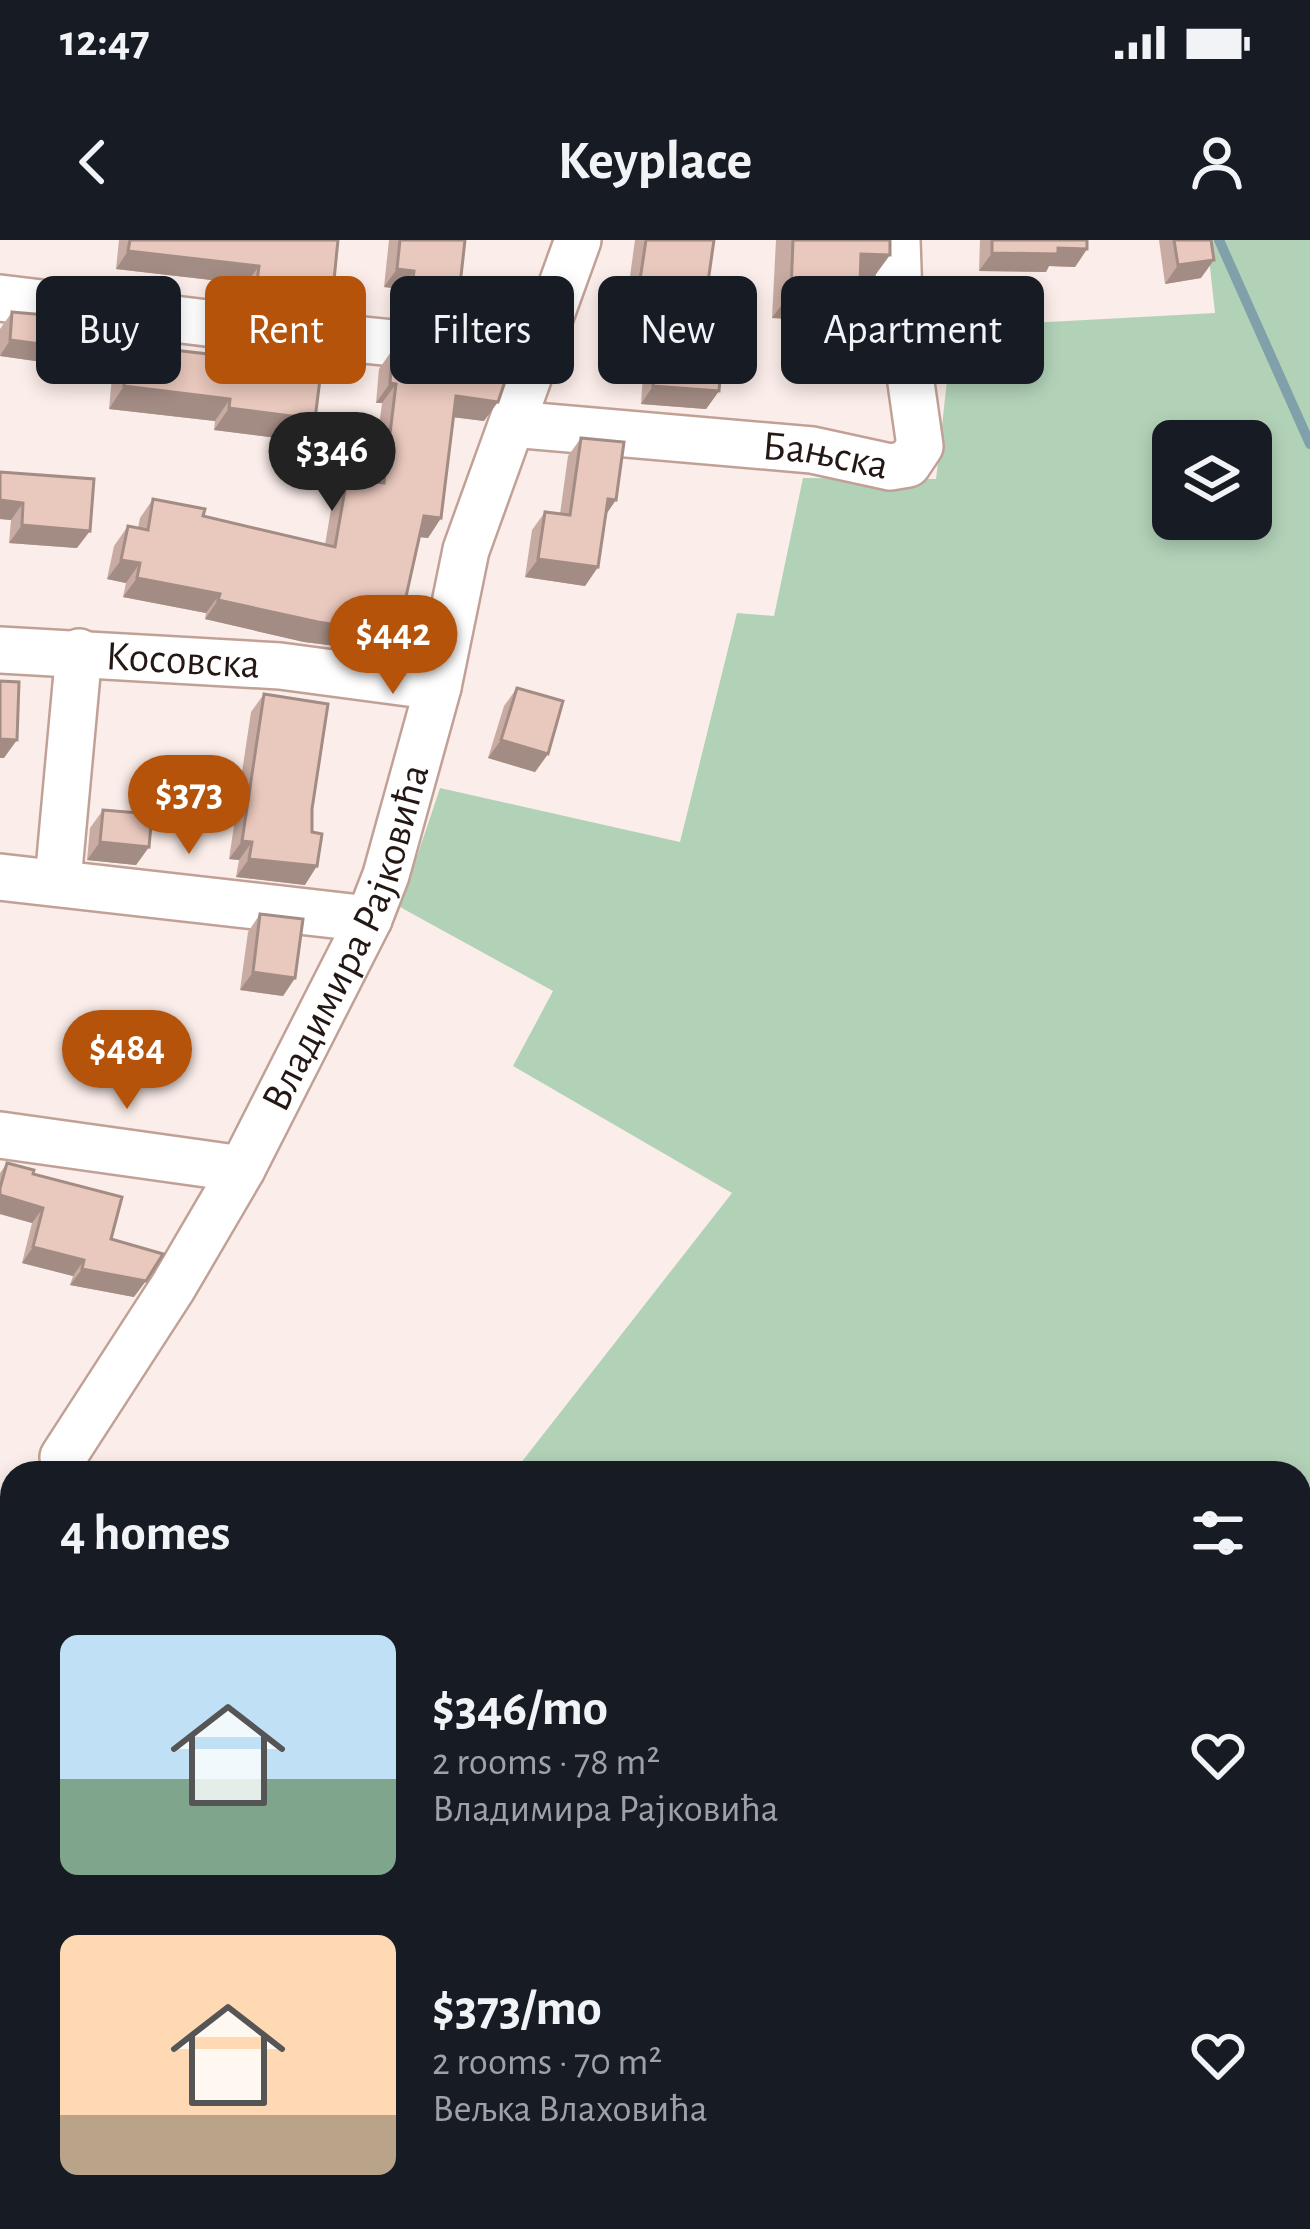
<!DOCTYPE html>
<meta charset="utf-8">
<style>
:root{--surface:#171b24;--page:#20242c;--text:#f1f3f6;--muted:#9ea1a6;--accent:#b45309}
body{margin:0;font-family:"Alegreya Sans",sans-serif;background:var(--page);color:var(--text);height:100vh;display:flex;flex-direction:column;font-size:45px;white-space:nowrap}
*{box-sizing:border-box;margin:0}
p{font-size:39px;color:var(--muted)}
.icon{flex:none;width:66px;height:66px;fill:none;stroke:currentColor;stroke-width:2;stroke-linecap:round;stroke-linejoin:round}
.map{position:relative;flex:1;overflow:hidden}
.side{position:absolute;left:0px;top:1221px;width:1311px;height:768px;display:flex;flex-direction:column;background:var(--surface);border-radius:36px 36px 0 0;box-shadow:0 6px 18px #0003}
.side>*{flex:none}
.hud{position:absolute;left:36px;top:36px;width:1239px;height:108px;display:flex;gap:24px}
.controls{position:absolute;left:1152px;top:180px;display:grid;gap:24px}
.controls a{display:grid;place-items:center;width:120px;height:120px;border-radius:18px;background:var(--surface);box-shadow:0 6px 18px #0003;font-size:60px}
.price{position:absolute;translate:-50% -102px;padding:0 27px;border-radius:42px;background:var(--accent);color:#fff;font-size:39px;line-height:78px;filter:drop-shadow(0 3px 6px #0008)}
.price::after{content:'';position:absolute;left:50%;top:72px;width:36px;height:27px;margin-left:-18px;background:inherit;clip-path:polygon(0 0,100% 0,50% 100%)}
.price.selected{background:#222;color:#fff}
ul{padding:0;list-style:none}
li{display:flex;align-items:center;gap:36px;height:300px;padding:0 60px}
li span{display:grid;place-items:center;flex:none;width:336px;height:240px;border-radius:18px;color:#555}
li>.icon{margin-inline-start:auto}
span .icon{width:144px;height:144px;fill:#fffc;stroke-width:1}
li b{font-size:51px}
h2{display:flex;justify-content:space-between;align-items:center;height:144px;padding:0 60px;font-size:51px}
.chip{padding:0 42px;border-radius:18px;background:var(--surface);box-shadow:0 6px 18px #0003;font-size:42px;line-height:108px}
.chip.selected{background:var(--accent);color:#fff}
.status{display:flex;justify-content:space-between;align-items:center;height:84px;padding:0 60px;background:var(--surface);direction:ltr}
.status svg{height:33px;fill:currentColor}
header{display:flex;justify-content:space-between;align-items:center;height:156px;padding:0 60px;background:var(--surface);font-size:54px;font-weight:700}
.map>svg:first-child{display:block}
.green{fill:#b2d2b8;fill-rule:evenodd}
.lines{fill:none;stroke-linecap:round;stroke-linejoin:round}
.stream{stroke:#80a0aa;stroke-width:10}
.minor-casing{stroke:#c1a196;stroke-width:50}
.minor{stroke:#fff;stroke-width:45}
.wall{fill:#c8aca3}
.shaded-wall{fill:#a38c84}
.building{fill:#e9c8bd;stroke:#a38c84;stroke-width:3}
.labels{text-anchor:middle;dominant-baseline:central;stroke-width:12;stroke-linejoin:round;paint-order:stroke}
.street-label{font-size:42px;fill:#241814;stroke:#fbede9}
</style>
<div class="status"><b>12:47</b><svg viewBox="0 0 49 12"><path d="M0 12V9h3v3zM5 12V6h3v6zM10 12V3h3v9zM15 12V0h3v12zM26 1h20v11H26zM47 4h2v5h-2z"/></svg></div>
<header><svg class="icon" aria-label="back" viewBox="0 0 24 24"><path d="M15 5l-7 7 7 7"/></svg>Keyplace<svg class="icon" aria-label="person" viewBox="0 0 24 24"><circle cx="12" cy="8" r="4"/><path d="M4 21q1-7 8-7t8 7"/></svg></header>
<div class="map">
<svg width="1310" height="1989" viewBox="0 0 1310 1989">
<rect width="100%" height="100%" fill="#fbede9"/>
<path class="green" d="M1207,0H1310V1399L1299,1409V1233H513L732,953L513,826L553,751L400,667L440,548L680,602L737,373L774,376L803,238L936,239L953,87L1215,73ZM1173,201H1251V279H1173Z
M0,1755L12,1761V1977H1299V1789L1310,1793V1989H0Z"/>
<g class="lines">
<path class="stream" d="M1219,0L1310,204"/>
<g class="minor-casing">
<g id="minor">
<path d="M0,58L273,91L533,117"/>
<path id="s1" d="M512,184L812,210L890,227L908,224L920,206L899,58L897,0"/>
<path id="s2" d="M0,410L280,426L438,447"/>
<path d="M0,637L369,679"/>
<path d="M58,641L79,412"/>
<path d="M0,895L242,929"/>
<path id="s3" d="M63,1217L173,1047L242,929L369,679L386,635L438,447L466,310L578,0"/>
</g>
</g>
<use href="#minor" class="minor"/>
</g>
<path class="wall" d="M119,0H338L320,69L245,60L246,44L116,29Z
M389,0H465L460,45L448,63L401,58L402,49L384,47Z
M635,0H714L704,70L719,151L706,169L641,164L648,61L627,58Z
M776,0H890L871,41H860L841,70H833L825,81L772,78Z
M980,0H1087V9L1075,27L1049,26L1046,32L979,31Z
M1159,0H1211L1201,38L1165,44Z
M12,72L99,130L0,116V89Z
M239,90L318,154L315,179L300,201L214,190L215,181L109,169L112,136L128,114L167,118L173,110L223,115Z
M393,109L484,181L454,177L441,278L428,298L419,297L403,370L389,390L350,382L336,406L304,402L205,379L206,373L123,357L126,343L107,339L114,306L128,286L138,288L140,278L153,259L203,276L325,305L333,257L347,238L372,242L382,163H376L379,129Z
M581,198L605,276L598,327L585,346L525,337L532,290L545,272L560,274L568,216Z
M0,232L77,308L9,303L11,280L0,279Z
M517,448L548,514L535,532L488,518L504,466Z
M264,454L312,569L305,645L236,637L239,620L229,619L251,472Z
M103,570L149,607L136,625L87,620L90,588Z
M260,674L295,738L283,756L240,750L248,692Z
M7,923L33,934L111,999L134,1057L70,1045L73,1036L22,1023L32,983L0,974V933Z"/>
<path class="shaded-wall" d="M1058,8L1087,9L1075,27L1049,26L1046,32L979,31L992,13Z
M128,11L259,26L246,44L116,29Z
M861,14L890,15L871,41L842,40Z
M1214,20L1201,38L1165,44L1178,25Z
M397,29L414,31L402,49L384,47Z
M413,39L460,45L448,63L401,58Z
M640,40L661,43L648,61L627,58Z
M257,42L333,50L320,69L245,60Z
M844,43L860,44L841,70H833L825,81L772,78L791,52Z
M10,100L111,113L99,130L0,116Z
M390,143L396,144L382,163H376Z
M124,146L230,159L215,181L109,169Z
M653,146L719,151L706,169L641,164Z
M456,156L498,162L484,181L443,176Z
M229,168L315,179L300,201L214,190Z
M608,259L616,260L603,279Z
M0,260L23,263L11,280L0,279Z
M424,276L441,278L428,298L410,296Z
M22,285L90,291L77,308L9,303Z
M538,319L598,327L585,346L525,337Z
M121,320L140,323L126,343L107,339Z
M137,338L220,354L206,373L123,357Z
M218,360L349,387L336,406L304,402L205,379Z
M353,360L403,370L389,390L340,379Z
M0,499L17,500L4,518H0Z
M501,500L548,514L535,532L488,518Z
M242,601L252,602L239,620L229,619Z
M100,602L149,607L136,625L87,620Z
M249,619L317,626L305,645L236,637Z
M253,732L295,738L283,756L240,750Z
M0,955L43,968L32,983L0,974Z
M33,1007L84,1020L73,1036L22,1023Z
M82,1029L146,1041L134,1057L70,1045Z"/>
<path class="building" d="M130,0H338L333,50L257,42L259,26L128,11Z
M400,0H465L460,45L413,39L414,31L397,29Z
M646,0H714L704,70L725,72L719,151L653,146L661,43L640,40Z
M793,0H890V15L861,14L860,44L844,43V54L791,52Z
M992,0H1087V9L1058,8V14L992,13Z
M1174,0H1211L1214,20L1178,25Z
M12,72L115,81L111,113L10,100Z
M239,90L333,100L328,140L320,139L315,179L229,168L230,159L124,146L128,114L172,119L173,110L235,117Z
M393,109L512,121L498,162L456,156L441,278L424,276L403,370L353,360L349,387L318,382L218,360L220,354L137,338L140,323L121,320L128,286L148,290L153,259L205,269L203,276L335,307L347,238L384,243L396,144L390,143Z
M581,198L624,202L616,260L608,259L598,327L538,319L545,272L570,275Z
M0,232L94,239L90,291L22,285L23,263L0,260Z
M0,441L19,442L17,500L0,499Z
M517,448L563,461L548,514L501,500Z
M264,454L328,464L312,569V592L322,594L317,626L249,619L252,602L242,601Z
M103,570L152,574L149,607L100,602Z
M260,674L303,679L295,738L253,732Z
M7,923L34,930L33,934L122,957L111,999L163,1014L146,1041L82,1029L84,1020L33,1007L43,968L0,955V948Z"/>
<g class="labels">
<g class="street-label">
<text stroke="none"><textPath href="#s1" startOffset="315">Бањска</textPath></text>
<text stroke="none"><textPath href="#s2" startOffset="183">Косовска</textPath></text>
<text stroke="none"><textPath href="#s3" startOffset="594">Владимира Рајковића</textPath></text>
</g>
</g>
</svg>
<div class="controls">
<a><svg class="icon" aria-label="layers" viewBox="0 0 24 24"><path d="M12 4l9 5-9 5-9-5zM3 14l9 5 9-5"/></svg></a>
</div>
<b class="price selected" style="left:332px;top:274px">$346</b>
<b class="price" style="left:393px;top:457px">$442</b>
<b class="price" style="left:189px;top:617px">$373</b>
<b class="price" style="left:127px;top:872px">$484</b>
<div class="hud">
<a class="chip">Buy</a>
<a class="chip selected">Rent</a>
<a class="chip">Filters</a>
<a class="chip">New</a>
<a class="chip">Apartment</a>
</div>
<section class="side">
<h2>4 homes<svg class="icon" aria-label="filters" viewBox="0 0 24 24"><path d="M4 7h16M4 17h16"/><circle cx="9" cy="7" r="2"/><circle cx="15" cy="17" r="2"/></svg></h2>
<ul>
<li><span style="background:linear-gradient(#bfe0f5 60%,#7fa58c 0)"><svg class="icon" aria-label="home" viewBox="0 0 24 24"><path d="M3 11l9-7 9 7M6 9v11h12V9"/></svg></span><div><b>$346/mo</b><p>2 rooms · 78 m²</p><p>Владимира Рајковића</p></div><svg class="icon" aria-label="heart" viewBox="0 0 24 24"><path d="M12 20l-8-8c-3-5 5-10 8-4 3-6 11-1 8 4z"/></svg></li>
<li><span style="background:linear-gradient(#ffd9b3 75%,#b9a48a 0)"><svg class="icon" aria-label="home" viewBox="0 0 24 24"><path d="M3 11l9-7 9 7M6 9v11h12V9"/></svg></span><div><b>$373/mo</b><p>2 rooms · 70 m²</p><p>Вељка Влаховића</p></div><svg class="icon" aria-label="heart" viewBox="0 0 24 24"><path d="M12 20l-8-8c-3-5 5-10 8-4 3-6 11-1 8 4z"/></svg></li>
</ul>
</section>
</div>
